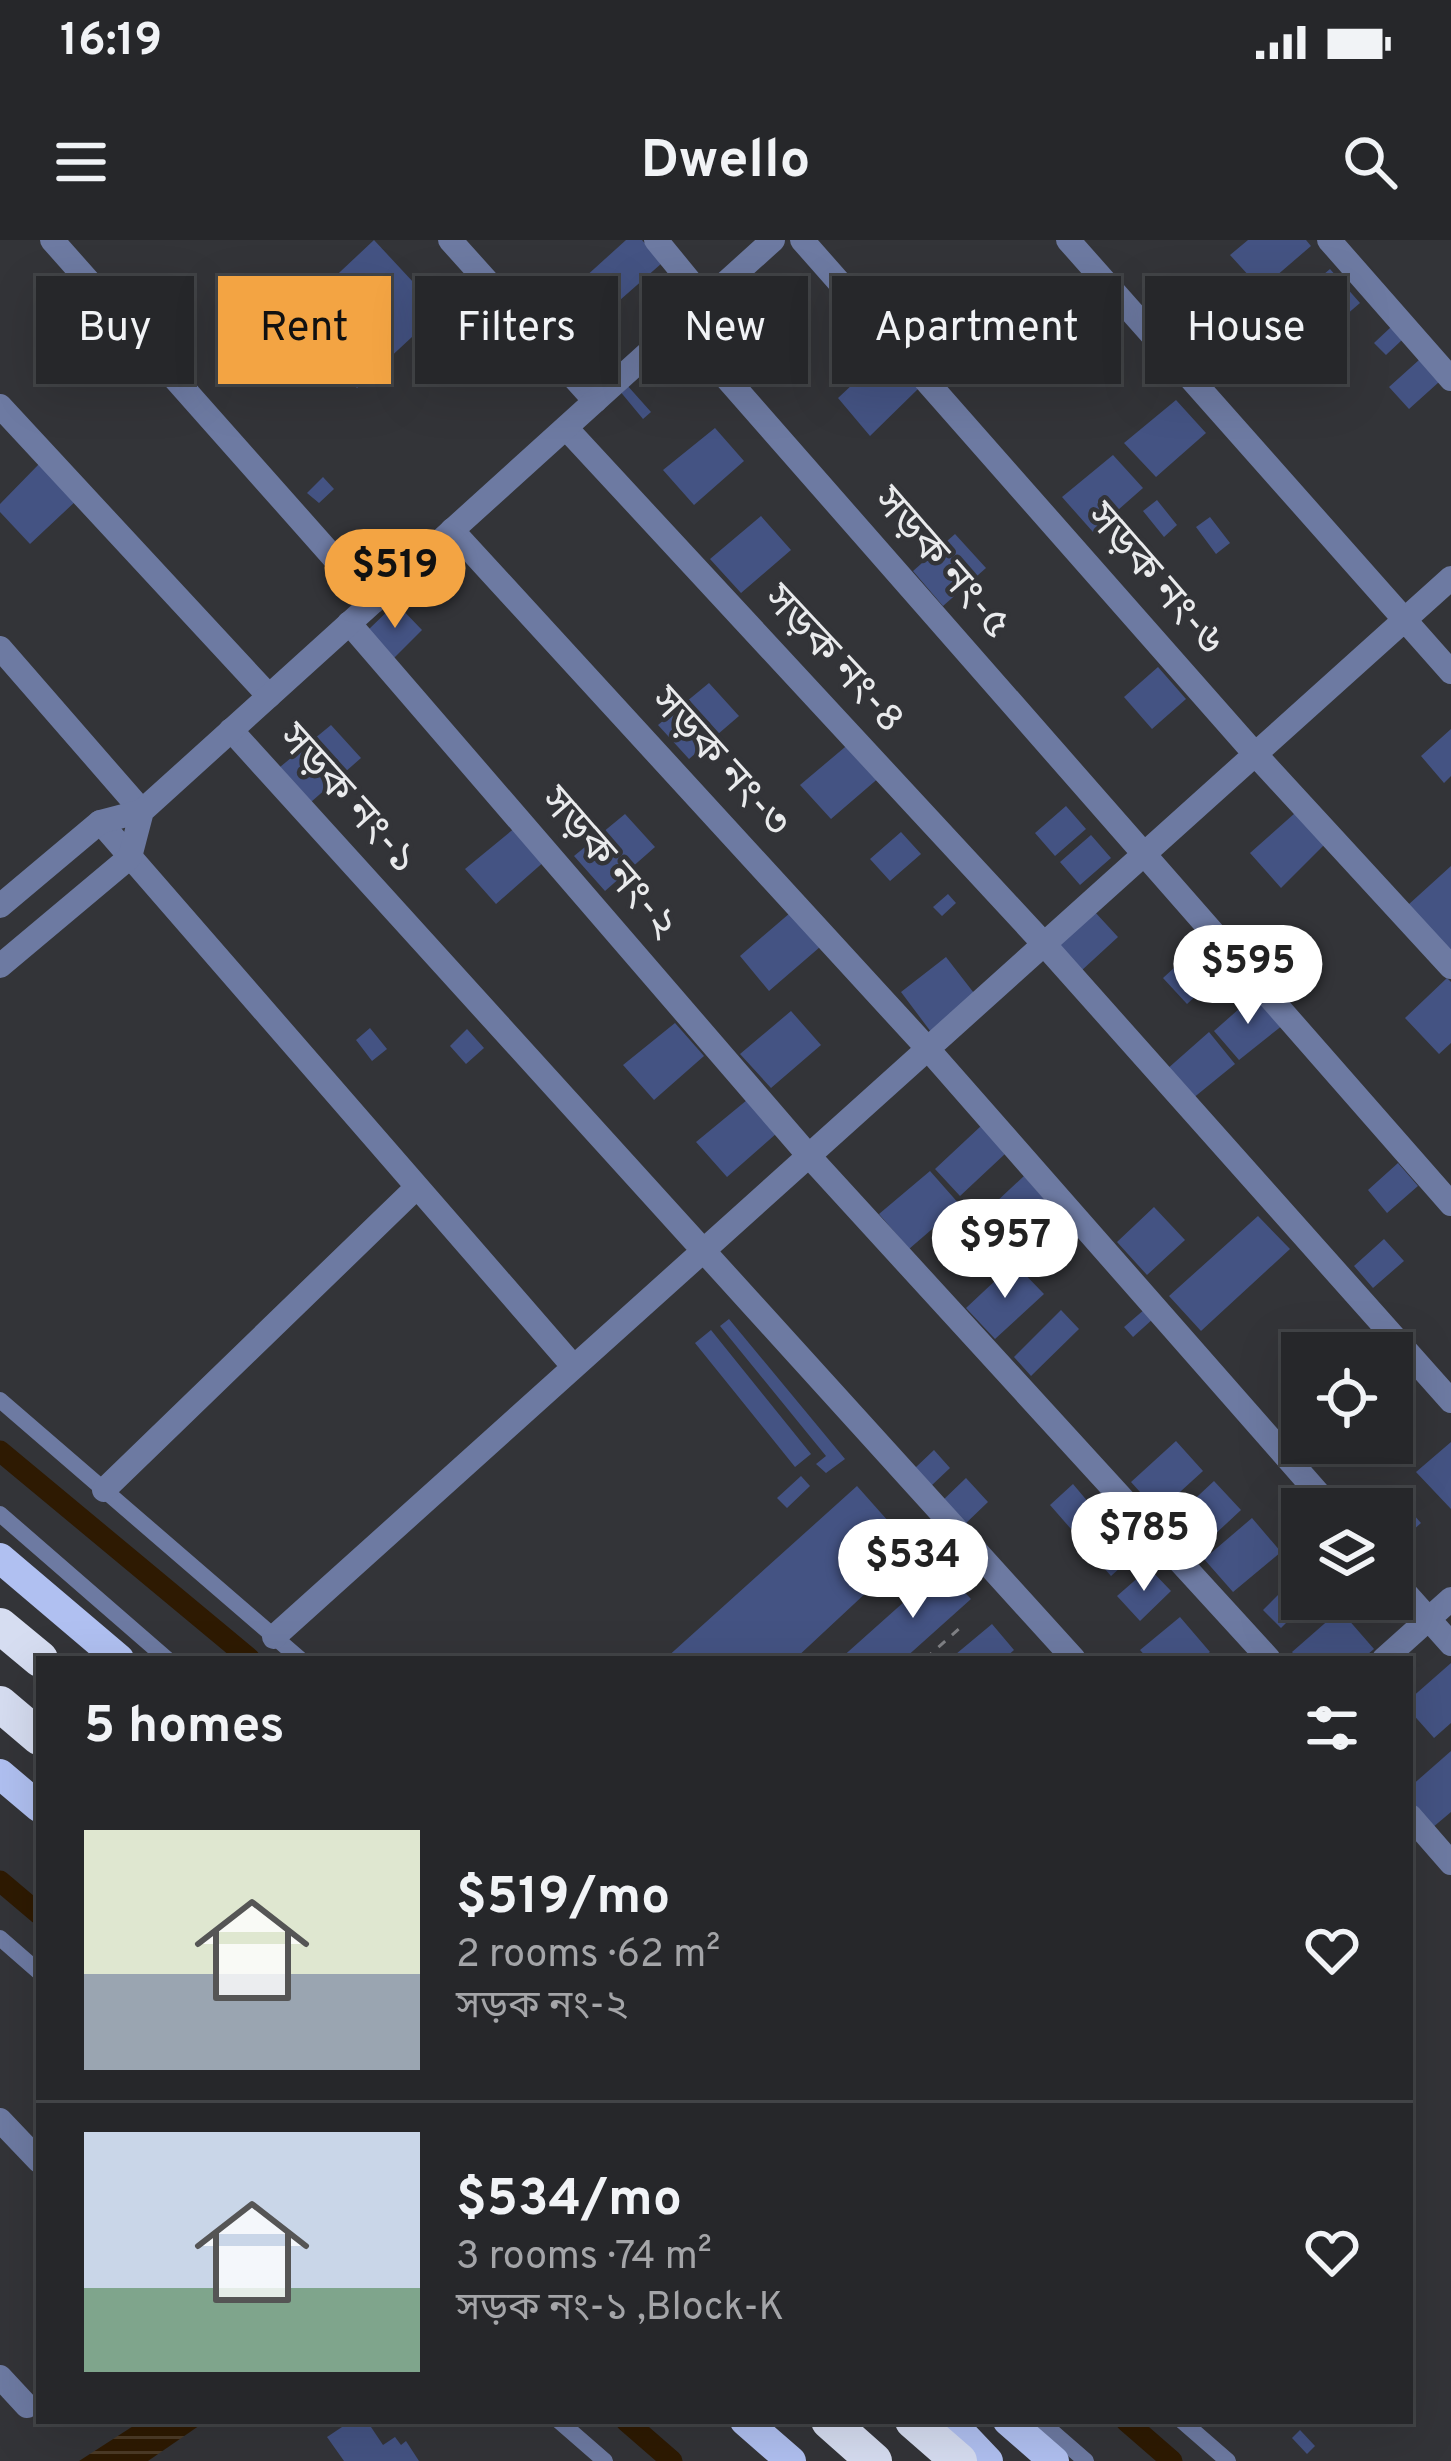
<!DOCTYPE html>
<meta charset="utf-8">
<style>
:root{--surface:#26272a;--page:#2e2f32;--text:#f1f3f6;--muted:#a4a5a8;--line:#424447;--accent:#f3a443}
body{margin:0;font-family:Overpass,"Noto Sans Bengali",sans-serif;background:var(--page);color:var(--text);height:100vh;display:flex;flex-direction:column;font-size:45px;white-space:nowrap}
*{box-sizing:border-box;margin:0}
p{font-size:39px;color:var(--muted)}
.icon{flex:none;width:66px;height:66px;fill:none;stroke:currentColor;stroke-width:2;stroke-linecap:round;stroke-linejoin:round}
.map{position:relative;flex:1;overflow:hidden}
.sheet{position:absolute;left:36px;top:1416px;width:1377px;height:768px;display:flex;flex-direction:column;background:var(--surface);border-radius:0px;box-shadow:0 12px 48px #0002,0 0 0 3px var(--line)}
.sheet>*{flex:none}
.banner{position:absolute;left:36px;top:36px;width:1380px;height:108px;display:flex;gap:24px}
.fabs{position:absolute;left:1281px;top:1092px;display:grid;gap:24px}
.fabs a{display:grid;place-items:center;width:132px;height:132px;border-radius:0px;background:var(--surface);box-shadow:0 12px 48px #0002,0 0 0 3px var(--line);font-size:60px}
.price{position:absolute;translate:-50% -102px;padding:0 27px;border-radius:42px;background:#fff;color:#222;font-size:39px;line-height:78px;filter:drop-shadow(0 3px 6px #0008)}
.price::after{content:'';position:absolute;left:50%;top:72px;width:36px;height:27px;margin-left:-18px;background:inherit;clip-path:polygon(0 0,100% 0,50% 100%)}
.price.selected{background:var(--accent);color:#111}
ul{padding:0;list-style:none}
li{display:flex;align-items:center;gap:36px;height:300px;padding:0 48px}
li+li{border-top:3px solid var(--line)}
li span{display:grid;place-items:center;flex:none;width:336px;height:240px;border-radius:0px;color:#555}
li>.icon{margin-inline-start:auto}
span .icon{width:144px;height:144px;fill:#fffc;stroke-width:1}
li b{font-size:51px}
h2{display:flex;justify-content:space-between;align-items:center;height:144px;padding:0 48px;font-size:51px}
.chip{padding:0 42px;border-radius:0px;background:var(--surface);box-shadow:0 12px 48px #0002,0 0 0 3px var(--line);font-size:42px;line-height:108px}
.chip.selected{background:var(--accent);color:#111}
.status{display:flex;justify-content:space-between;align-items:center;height:84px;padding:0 60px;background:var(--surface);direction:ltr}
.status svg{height:33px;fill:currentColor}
header{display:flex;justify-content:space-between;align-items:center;height:156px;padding:0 48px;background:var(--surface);font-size:54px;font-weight:700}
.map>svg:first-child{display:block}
.water{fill:url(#water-rules)}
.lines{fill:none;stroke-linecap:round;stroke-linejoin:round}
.canal{stroke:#2e1a02;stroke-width:21}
.building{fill:#445383}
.path{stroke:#808185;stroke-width:3;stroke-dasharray:9 9;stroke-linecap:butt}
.pedestrian{stroke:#6d7aa2;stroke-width:16}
.minor{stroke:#6d7aa2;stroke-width:24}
.tertiary{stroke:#6d7aa2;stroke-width:24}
.primary{stroke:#b0c0f1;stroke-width:30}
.motorway{stroke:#d6ddf1;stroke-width:36}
.labels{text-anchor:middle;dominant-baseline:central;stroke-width:9;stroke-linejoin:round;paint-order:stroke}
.street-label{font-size:42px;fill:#e9eaec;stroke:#333438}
</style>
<div class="status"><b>16:19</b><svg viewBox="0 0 49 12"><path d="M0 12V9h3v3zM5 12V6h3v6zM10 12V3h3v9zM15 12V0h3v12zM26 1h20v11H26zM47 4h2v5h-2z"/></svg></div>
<header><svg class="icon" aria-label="menu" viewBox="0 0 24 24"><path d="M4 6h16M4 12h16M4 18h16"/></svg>Dwello<svg class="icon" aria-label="search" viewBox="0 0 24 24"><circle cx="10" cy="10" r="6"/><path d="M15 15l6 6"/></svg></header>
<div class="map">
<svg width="1451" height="2221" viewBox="0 0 1451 2221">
<defs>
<pattern id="water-rules" width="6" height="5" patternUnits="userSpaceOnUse" patternTransform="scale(3)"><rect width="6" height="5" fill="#2e1a02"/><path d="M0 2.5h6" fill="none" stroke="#4c3b27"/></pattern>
</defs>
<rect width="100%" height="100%" fill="#333438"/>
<path class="water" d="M141,2181H206L148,2221H79Z"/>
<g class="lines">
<path class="canal" d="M0,1211L250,1419
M0,1641L39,1674
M626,2181L672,2221
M1126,2181L1172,2221"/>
</g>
<path class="building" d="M374,0L440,71L357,148L291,78Z
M626,0H642L662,23L611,68L584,38Z
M1248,0H1306L1311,6L1261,49L1230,15Z
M1330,29L1360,63L1310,106L1279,72Z
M1391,87L1403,99L1386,115L1374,103Z
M886,113L919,148L870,196L838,158Z
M1419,120L1439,142L1409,169L1389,147Z
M626,144L651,172L643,179L619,150Z
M1176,160L1206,193L1156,237L1124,203Z
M715,188L744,221L694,265L663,230Z
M1113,215L1143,248L1093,292L1062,257Z
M40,223L78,259L30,304L0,272V264Z
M323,237L334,249L319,263L307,253Z
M1157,260L1177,285L1164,297L1143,271Z
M761,276L791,310L741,353L710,319Z
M1210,277L1230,303L1216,314L1196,287Z
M955,294L986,328L943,366L913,331Z
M396,363L422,390L394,418L367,391Z
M1158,427L1186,459L1152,489L1124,457Z
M709,443L739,476L689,519L658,485Z
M331,485L361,518L311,562L280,527Z
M1451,489V536L1444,543L1421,516Z
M851,502L881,536L831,579L800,545Z
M1066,566L1086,589L1055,616L1035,593Z
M1295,573L1324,605L1281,648L1250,613Z
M625,574L655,607L605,651L574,616Z
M516,587L546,620L496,664L465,629Z
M901,592L921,614L890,641L870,619Z
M1091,595L1111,618L1080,645L1060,622Z
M1451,626V712L1408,665Z
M948,654L956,663L942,676L933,667Z
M1094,671L1118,697L1081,731L1057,704Z
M790,673L820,707L769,751L740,716Z
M1200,704L1224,730L1187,764L1163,738Z
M946,717L977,757L931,792L901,752Z
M1447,738L1451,742V803L1439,814L1405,778Z
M1257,753L1283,785L1239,820L1214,791Z
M791,771L821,805L771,848L740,814Z
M675,783L704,816L654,860L623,825Z
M370,788L387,809L372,821L356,800Z
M467,789L484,808L466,824L450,806Z
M1209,792L1235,824L1192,859L1166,830Z
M747,860L777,893L727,937L696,902Z
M981,886L1006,913L960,956L935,929Z
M1398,923L1418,946L1387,973L1368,950Z
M930,931L960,965L909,1009L879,974Z
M1024,936L1046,961L1001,1002L979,978Z
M1154,967L1185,1000L1147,1035L1117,1002Z
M1258,976L1290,1009L1201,1091L1169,1056Z
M1384,999L1404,1021L1373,1048L1354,1026Z
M1014,1023L1044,1054L995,1099L966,1068Z
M1145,1069L1154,1078L1133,1097L1124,1087Z
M1061,1070L1079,1089L1031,1136L1014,1117Z
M729,1079L845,1219L826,1233L816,1224L826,1216L720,1086Z
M711,1090L811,1214L795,1227L695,1103Z
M1176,1201L1203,1231L1158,1272L1131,1242Z
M1451,1202V1269L1416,1232Z
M934,1210L950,1228L931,1246L915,1228Z
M801,1236L810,1246L787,1268L777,1258Z
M966,1238L988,1262L963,1286L941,1262Z
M1214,1241L1241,1270L1197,1311L1170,1282Z
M1073,1244L1094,1269L1071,1289L1050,1265Z
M857,1246L913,1309L795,1419H665Z
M1397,1256L1421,1283L1392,1309V1269H1382Z
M1252,1278L1281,1312L1233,1352L1204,1319Z
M1121,1283L1143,1307L1111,1336L1089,1311Z
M942,1328L971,1359L904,1419H840Z
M1149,1328L1171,1351L1140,1381L1117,1356Z
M1302,1331V1359H1310L1281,1388L1263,1370Z
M1340,1370L1374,1409L1362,1419H1298L1292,1412Z
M1180,1377L1210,1412L1201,1419H1148L1140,1410Z
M992,1384L1014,1410L1004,1419H950Z
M1451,1423V1483L1434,1498L1410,1471V1459Z
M1451,1511V1572L1432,1588L1410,1562V1547Z
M351,2181H367L383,2205L395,2197L401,2205L406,2201L419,2221H344L327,2197Z
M1300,2190L1315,2206L1307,2214L1292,2198Z"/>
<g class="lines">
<path class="path" d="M925,1419L961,1387"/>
<path class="pedestrian" d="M0,1160L300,1419
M0,1274L167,1419
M0,1698L39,1732
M559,2181L605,2221
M1040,2181L1086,2221
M1182,2181L1228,2221"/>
<path class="minor" d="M52,0L373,362
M450,0L595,161
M656,0L706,61
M802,0L1255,514L1451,727
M1068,0L1451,432
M1329,0L1451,139
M680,85L1451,964
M0,166L269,456
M566,188L1044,704L1451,1161
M452,290L928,809L1332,1269
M349,383L809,916L1269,1419
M0,408L142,571
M231,490L1074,1419
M100,582L574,1127
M104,1250L417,947
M1392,1338L1451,1404
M274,1397L1451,338
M1384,1419L1451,1359
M1410,1576L1451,1623
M0,1880L39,1921
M0,2137L27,2166"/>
<path class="tertiary" d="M0,666L100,582L142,571L773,0
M0,726L130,617L142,571"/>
<path class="primary" d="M0,1318L119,1419
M0,1534L39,1567
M745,2181L791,2221
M950,2181L988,2221
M1008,2181L1054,2221"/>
<path class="motorway" d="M0,1386L40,1419
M0,1464L39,1497
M829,2181L874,2221
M913,2181L959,2221"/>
</g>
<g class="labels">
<g class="street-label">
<text transform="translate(941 324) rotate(49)">সড়ক নং-৫</text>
<text transform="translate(1154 340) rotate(49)">সড়ক নং-৬</text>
<text transform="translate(833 420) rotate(47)">সড়ক নং-৪</text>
<text transform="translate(719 523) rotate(48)">সড়ক নং-৩</text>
<text transform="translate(347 560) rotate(48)">সড়ক নং-১</text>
<text transform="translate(608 624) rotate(49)">সড়ক নং-২</text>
</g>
</g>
</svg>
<div class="fabs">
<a><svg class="icon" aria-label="locate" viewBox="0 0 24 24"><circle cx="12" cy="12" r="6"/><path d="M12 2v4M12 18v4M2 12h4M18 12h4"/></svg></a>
<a><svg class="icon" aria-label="layers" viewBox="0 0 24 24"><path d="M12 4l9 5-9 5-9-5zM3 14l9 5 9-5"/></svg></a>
</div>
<b class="price selected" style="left:395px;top:391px">$519</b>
<b class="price" style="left:1248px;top:787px">$595</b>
<b class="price" style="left:1005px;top:1061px">$957</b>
<b class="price" style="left:1144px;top:1354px">$785</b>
<b class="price" style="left:913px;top:1381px">$534</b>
<div class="banner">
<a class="chip">Buy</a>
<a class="chip selected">Rent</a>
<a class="chip">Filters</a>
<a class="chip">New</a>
<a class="chip">Apartment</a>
<a class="chip">House</a>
</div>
<section class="sheet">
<h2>5 homes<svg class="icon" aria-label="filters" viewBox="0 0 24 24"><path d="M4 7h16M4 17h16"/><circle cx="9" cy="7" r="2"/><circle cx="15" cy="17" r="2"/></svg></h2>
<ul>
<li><span style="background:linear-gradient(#dfe7d0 60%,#9aa5b1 0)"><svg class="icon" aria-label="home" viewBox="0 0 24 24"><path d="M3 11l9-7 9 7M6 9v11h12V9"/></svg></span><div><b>$519/mo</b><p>2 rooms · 62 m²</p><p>সড়ক নং-২</p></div><svg class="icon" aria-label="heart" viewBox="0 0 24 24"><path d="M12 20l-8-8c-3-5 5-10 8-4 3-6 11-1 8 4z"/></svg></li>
<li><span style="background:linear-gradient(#c9d6e8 65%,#7fa58c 0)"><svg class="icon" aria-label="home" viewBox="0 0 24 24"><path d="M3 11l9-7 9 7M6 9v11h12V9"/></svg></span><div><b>$534/mo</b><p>3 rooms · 74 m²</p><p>সড়ক নং-১ ,Block-K</p></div><svg class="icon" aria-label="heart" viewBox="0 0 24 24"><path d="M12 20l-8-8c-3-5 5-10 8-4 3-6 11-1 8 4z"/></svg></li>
</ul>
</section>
</div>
